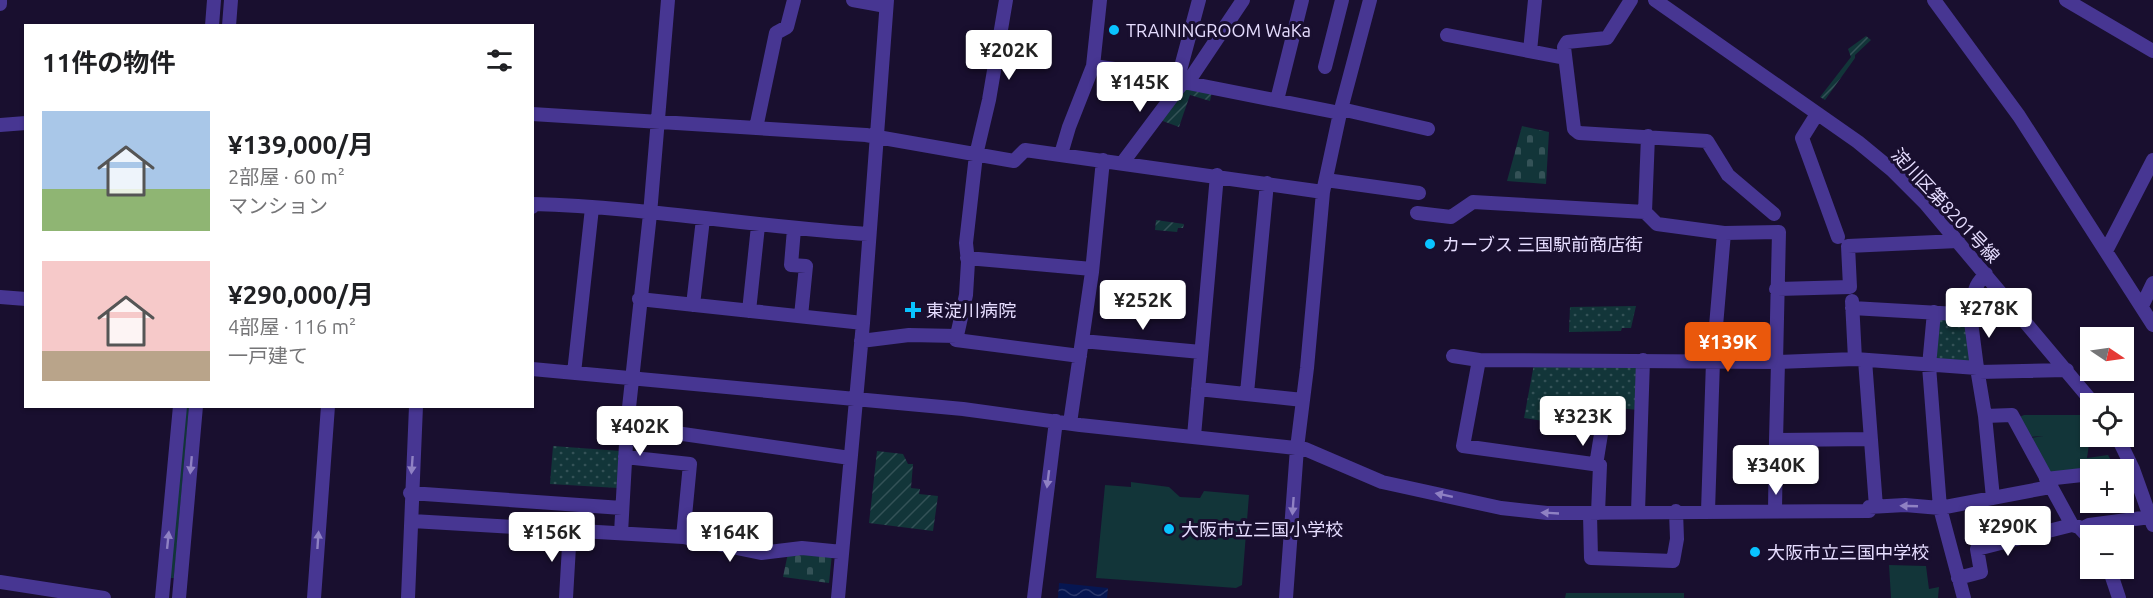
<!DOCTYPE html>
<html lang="ja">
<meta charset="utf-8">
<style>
:root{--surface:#fff;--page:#f2f2f2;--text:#202124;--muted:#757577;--accent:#ea580c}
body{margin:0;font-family:Ubuntu,"Noto Sans JP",sans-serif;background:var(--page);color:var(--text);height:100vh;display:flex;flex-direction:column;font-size:22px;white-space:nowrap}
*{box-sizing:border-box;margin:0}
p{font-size:20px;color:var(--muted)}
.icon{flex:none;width:33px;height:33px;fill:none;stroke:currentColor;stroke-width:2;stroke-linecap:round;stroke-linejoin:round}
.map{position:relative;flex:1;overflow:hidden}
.side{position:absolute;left:24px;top:24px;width:510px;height:384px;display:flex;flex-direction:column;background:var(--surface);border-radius:0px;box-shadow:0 2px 4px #0004}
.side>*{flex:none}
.needle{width:39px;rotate:103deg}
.buttons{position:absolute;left:2080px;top:327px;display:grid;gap:12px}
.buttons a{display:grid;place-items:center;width:54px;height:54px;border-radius:0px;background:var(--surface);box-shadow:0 2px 4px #0004;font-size:30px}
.price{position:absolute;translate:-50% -51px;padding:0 14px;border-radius:6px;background:#fff;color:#222;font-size:20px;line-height:39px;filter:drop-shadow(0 2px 3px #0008)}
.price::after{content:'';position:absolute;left:50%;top:36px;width:18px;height:14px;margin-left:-9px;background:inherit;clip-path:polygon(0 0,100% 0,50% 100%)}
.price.current{background:var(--accent);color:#fff}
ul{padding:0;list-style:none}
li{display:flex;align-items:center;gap:18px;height:150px;padding:0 18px}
li span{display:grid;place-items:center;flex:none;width:168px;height:120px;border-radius:0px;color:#555}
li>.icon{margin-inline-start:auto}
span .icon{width:72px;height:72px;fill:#fffc;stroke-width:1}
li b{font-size:26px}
h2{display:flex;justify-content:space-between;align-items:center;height:72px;padding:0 18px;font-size:26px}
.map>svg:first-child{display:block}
.grass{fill:#123539}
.cemetery{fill:url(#cemetery-stones)}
.park{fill:url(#park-dots)}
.garden{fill:url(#garden-furrows)}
.water{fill:url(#water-waves)}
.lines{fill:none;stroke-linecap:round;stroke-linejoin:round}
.minor{stroke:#473692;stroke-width:14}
.oneway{fill:#8f81c3}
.poi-dot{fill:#09c3ff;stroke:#190f2f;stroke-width:2}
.labels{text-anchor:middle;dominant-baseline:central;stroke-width:6;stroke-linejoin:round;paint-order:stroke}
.poi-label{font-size:18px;fill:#e6ddff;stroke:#190f2f;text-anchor:start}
.street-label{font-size:18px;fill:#e6ddff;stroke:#190f2f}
</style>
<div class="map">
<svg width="2153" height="598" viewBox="0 0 2153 598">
<defs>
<pattern id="cemetery-stones" width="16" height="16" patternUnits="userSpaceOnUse" patternTransform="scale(1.5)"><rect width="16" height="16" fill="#123539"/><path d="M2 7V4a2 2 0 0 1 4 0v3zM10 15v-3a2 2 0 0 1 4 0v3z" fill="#345257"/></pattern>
<pattern id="park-dots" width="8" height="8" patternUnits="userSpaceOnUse" patternTransform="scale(1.5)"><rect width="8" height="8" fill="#123539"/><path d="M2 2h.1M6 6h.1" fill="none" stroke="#345257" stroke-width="1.8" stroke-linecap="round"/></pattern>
<pattern id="garden-furrows" width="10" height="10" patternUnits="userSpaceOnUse" patternTransform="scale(1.5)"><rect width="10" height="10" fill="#123539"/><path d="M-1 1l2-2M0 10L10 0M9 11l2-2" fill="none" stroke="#345257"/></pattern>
<pattern id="water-waves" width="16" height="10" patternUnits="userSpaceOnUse" patternTransform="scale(1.5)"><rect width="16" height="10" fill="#061651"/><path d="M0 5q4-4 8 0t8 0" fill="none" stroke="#2a376b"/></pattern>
</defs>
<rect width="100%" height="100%" fill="#190f2f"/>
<path class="grass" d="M185,407H189L174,578H170Z
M2024,415H2080L2091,431L2087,458L2108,455L2115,468L2050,474L2030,438L2044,436L2030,437L2017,418Z
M1131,482L1169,487L1180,497L1200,498L1204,491L1249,495L1242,585L1236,588L1096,578L1105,485L1131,487Z
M1889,565L1926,566L1929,589L1939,587L1938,598H1891Z
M1566,593H1684V598H1565Z"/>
<path class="cemetery" d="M1522,126L1549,132L1546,184L1507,181Z
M788,553L832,554L829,583L783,577Z"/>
<path class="park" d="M1636,306L1631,328H1622L1621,331L1569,332L1570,307Z
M1937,316L1965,317L1972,363L1937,359Z
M1534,364H1640L1638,410L1618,408L1615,432L1524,418Z
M553,446L621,451L618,488L550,484Z"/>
<path class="garden" d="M1866,36L1871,40L1855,55V58L1825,100L1820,97L1851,57L1848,49Z
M1184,88L1212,92L1210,101L1190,95L1179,127L1160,120Z
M1156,220L1184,224L1183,228H1178L1177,232L1155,230Z
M877,451L903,454L908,464H913L911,488L920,489L919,494L938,496L933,531L869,523Z"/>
<path class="water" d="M1059,583L1108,588L1107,598H1058Z"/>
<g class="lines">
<path class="minor" d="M853,0L886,6
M1006,0L989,100L976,155L966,243L968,262L966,295L956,340L1080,356
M1631,0L1607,38L1567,42L1564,47L1574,129L1579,133L1707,141L1728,175L1774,214
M1655,0L1858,142L1892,170L1925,203L2094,404
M1934,0L2019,116L2153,325
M2066,0L2153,51
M0,4V0
M212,26L214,0
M229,26L231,0
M1447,35L1565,58
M1530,51L1535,0
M1093,66L1178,78L1183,82L1340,113
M1325,67L1342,0
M1178,78L1199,0
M1188,82L1243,0
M1277,100L1302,0
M1341,109L1428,129
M532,114L866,135L1014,161L1025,150L1323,192
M1817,114L1802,138L1838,237
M0,125L26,123
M756,128L776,33L787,27L794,0
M1061,154L1069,127L1093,66L1100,0
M1123,162L1183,82
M1326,180L1419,193
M532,207L533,204C645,207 756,227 868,234
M1645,212L1648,136
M1417,213L1451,217L1473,202L1645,212L1657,224L1724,233L1779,232L1776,362
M794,229L791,265L806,266L801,316
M2106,251L2153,160
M967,258L1092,269
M1776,289L1850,287L1848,246L1958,241
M0,297L26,299
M639,299L863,323
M1852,301L1855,359
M693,305L703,219
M2142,306L2153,283
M1852,308L1975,315C1983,297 1964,296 1986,274
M749,311L758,226
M1934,312L1929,366L1940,508L1964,598
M1970,314L1977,368
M861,341L909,335L957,336
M1082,341L1201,352
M1453,356L1479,360L1776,362L1855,359L1977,368L1985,416L2012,415L2072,525L2079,527L2091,540
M1479,360L1463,446L1600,465L1598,513
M1865,360L1876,507
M1778,362L1776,440L1871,439
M532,369L963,409L1080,425L1305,449L1382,482L1501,508L1547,513L1869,511V507L1905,505L1940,508L2050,487
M1979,372L2067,370
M574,373L592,208
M1198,389L1303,400
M1247,393L1267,183
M1985,416L1993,498
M1070,423L1092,272L1103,160
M627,426L850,458
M1194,436L1217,175
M2117,436L2133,469L2153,525
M625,457L690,464L683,537
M1596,465L1601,434
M2046,479L2091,474
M410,493L622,508
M1708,511L1713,361L1724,233
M1775,511L1776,440
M1638,512L1643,360
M1590,514L1591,558L1673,561L1677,539L1676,511
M412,521L683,537L761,553L802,548L842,552
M2081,529L2089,525L2150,517
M621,533L627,426L650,214L668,0
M2109,568L2119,598
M1958,578L1981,572L1977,549L2072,525
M0,582L104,598
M162,598L180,406
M179,598L196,406
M314,598L328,406
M408,598L416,406
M566,598L570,529
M838,598L863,323L887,0
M1034,598L1056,421
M1286,598L1297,448L1307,368L1323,192L1340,113L1370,0"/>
</g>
<defs><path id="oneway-solid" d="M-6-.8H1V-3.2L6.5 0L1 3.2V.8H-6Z" transform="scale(1.5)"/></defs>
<g class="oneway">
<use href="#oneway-solid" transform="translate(191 465) rotate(95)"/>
<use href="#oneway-solid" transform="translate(412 465) rotate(94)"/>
<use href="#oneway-solid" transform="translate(1048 479) rotate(97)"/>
<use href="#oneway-solid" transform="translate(1444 495) rotate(-168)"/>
<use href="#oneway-solid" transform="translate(1293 506) rotate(94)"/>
<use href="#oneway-solid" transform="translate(1909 506) rotate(-178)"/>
<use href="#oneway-solid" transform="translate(1550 513) rotate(-177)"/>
<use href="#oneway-solid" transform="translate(168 540) rotate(-84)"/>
<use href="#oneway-solid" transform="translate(318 540) rotate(-86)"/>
</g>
<g class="poi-dot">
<circle cx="1114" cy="30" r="6"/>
<circle cx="1430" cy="244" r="6"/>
<path d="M910 301h6v6h6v6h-6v6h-6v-6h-6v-6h6z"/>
<circle cx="1169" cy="529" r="6"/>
<circle cx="1755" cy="552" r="6"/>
</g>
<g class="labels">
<g class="poi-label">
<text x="1126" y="30">TRAININGROOM WaKa</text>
<text x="1442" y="244">カーブス 三国駅前商店街</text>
<text x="926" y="310">東淀川病院</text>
<text x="1181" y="529">大阪市立三国小学校</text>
<text x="1767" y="552">大阪市立三国中学校</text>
</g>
<g class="street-label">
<text transform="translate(1946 205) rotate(47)">淀川区第8201号線</text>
</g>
</g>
</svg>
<div class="buttons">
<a><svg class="needle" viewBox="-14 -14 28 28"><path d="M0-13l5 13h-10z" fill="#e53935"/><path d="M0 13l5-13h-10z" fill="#757577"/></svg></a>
<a><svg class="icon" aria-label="locate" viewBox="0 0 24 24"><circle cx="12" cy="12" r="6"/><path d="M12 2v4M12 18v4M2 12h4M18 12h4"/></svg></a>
<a>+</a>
<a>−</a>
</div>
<b class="price" style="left:1009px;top:81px">¥202K</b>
<b class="price" style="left:1140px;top:113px">¥145K</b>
<b class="price" style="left:1143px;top:331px">¥252K</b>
<b class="price" style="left:1989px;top:339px">¥278K</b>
<b class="price current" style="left:1728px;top:373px">¥139K</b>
<b class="price" style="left:1583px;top:447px">¥323K</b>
<b class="price" style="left:640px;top:457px">¥402K</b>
<b class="price" style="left:1776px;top:496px">¥340K</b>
<b class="price" style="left:2008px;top:557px">¥290K</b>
<b class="price" style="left:552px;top:563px">¥156K</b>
<b class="price" style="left:730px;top:563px">¥164K</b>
<section class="side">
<h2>11件の物件<svg class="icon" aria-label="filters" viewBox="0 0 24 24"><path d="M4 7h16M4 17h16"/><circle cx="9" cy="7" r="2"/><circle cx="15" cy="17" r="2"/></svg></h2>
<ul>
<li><span style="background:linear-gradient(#a9c7e8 65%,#8fb573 0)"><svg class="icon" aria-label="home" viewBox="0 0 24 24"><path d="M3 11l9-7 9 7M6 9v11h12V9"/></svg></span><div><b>¥139,000/月</b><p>2部屋 · 60 m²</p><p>マンション</p></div></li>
<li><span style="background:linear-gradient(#f6c9c9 75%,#b9a48a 0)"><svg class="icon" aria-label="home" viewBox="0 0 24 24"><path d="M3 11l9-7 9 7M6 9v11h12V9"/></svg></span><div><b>¥290,000/月</b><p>4部屋 · 116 m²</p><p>一戸建て</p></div></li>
</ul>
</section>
</div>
